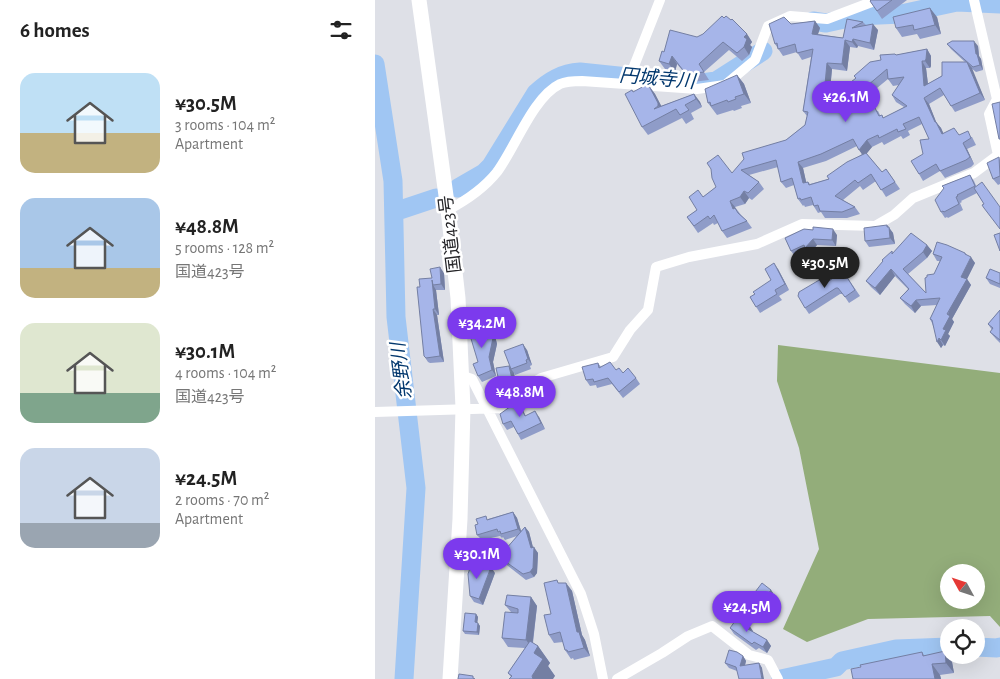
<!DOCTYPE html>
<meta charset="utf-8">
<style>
:root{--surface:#fff;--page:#f2f2f2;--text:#222;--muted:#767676;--accent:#7c3aed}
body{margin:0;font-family:"Alegreya Sans","Noto Sans JP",sans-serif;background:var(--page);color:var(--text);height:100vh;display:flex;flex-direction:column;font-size:19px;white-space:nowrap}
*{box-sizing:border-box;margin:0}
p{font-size:16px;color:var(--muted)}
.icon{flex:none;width:28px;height:28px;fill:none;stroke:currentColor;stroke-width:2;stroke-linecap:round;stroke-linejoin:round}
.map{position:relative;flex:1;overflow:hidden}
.side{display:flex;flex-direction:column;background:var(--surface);width:375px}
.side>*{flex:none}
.needle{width:32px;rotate:310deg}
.controls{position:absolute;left:565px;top:564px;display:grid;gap:10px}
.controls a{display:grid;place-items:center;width:45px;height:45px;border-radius:50%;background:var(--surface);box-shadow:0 5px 20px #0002;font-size:25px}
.price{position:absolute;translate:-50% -42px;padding:0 11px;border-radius:18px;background:var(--accent);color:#fff;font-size:16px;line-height:32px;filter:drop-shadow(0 1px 2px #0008)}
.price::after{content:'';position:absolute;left:50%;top:30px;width:15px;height:11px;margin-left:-8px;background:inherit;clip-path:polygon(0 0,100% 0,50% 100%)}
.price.active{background:#222;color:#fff}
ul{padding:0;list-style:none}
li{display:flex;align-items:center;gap:15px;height:125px;padding:0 20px}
li span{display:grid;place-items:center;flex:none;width:140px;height:100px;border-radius:15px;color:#555}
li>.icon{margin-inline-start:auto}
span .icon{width:60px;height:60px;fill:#fffc;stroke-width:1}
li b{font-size:21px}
h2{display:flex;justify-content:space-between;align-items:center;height:60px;padding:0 20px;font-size:21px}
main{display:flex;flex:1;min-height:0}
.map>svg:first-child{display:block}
.forest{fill:#93ad7a;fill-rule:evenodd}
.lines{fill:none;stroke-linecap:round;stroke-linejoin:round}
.river{stroke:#a0c6f3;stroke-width:19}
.minor{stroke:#fff;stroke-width:10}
.highway{stroke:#fff;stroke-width:15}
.wall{fill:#8f9cc8;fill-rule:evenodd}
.shaded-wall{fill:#747fa3}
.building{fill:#a6b5e9;stroke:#747fa3;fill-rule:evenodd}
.labels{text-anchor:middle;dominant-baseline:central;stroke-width:5;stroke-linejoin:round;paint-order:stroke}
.street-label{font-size:18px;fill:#252528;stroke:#fff}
.water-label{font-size:19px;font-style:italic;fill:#03386e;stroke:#fff}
</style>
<main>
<section class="side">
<h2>6 homes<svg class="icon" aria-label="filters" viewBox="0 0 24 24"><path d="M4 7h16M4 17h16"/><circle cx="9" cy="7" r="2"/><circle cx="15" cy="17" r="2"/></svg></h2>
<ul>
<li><span style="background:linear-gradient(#bfe0f5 60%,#c2b280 0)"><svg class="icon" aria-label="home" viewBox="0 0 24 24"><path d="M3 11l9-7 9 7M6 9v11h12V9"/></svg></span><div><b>¥30.5M</b><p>3 rooms · 104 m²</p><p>Apartment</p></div></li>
<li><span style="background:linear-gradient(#a9c7e8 70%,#c2b280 0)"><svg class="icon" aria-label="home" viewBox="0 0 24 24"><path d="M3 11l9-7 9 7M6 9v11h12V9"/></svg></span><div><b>¥48.8M</b><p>5 rooms · 128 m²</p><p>国道423号</p></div></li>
<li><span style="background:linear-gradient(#dfe7d0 70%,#7fa58c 0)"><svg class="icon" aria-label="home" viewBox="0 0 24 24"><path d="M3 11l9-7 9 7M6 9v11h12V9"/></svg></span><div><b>¥30.1M</b><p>4 rooms · 104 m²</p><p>国道423号</p></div></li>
<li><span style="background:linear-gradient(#c9d6e8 75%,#9aa5b1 0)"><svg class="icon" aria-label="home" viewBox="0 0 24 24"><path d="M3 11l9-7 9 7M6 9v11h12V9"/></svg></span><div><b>¥24.5M</b><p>2 rooms · 70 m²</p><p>Apartment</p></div></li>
</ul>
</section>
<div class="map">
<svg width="625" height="679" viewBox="0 0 625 679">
<rect width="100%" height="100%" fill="#dee0e7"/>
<path class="forest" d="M403,345L625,373V627L615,616L493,619L432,642L408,629L444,549L424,448L402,381ZM574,572H601V600H574Z"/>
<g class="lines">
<path class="river" d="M438,21L451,23L483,16L526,14L582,2L625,4
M0,64L18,181L21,317L41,488L29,679
M83,188L109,173L116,166L161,93C174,81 187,73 205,72L320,84L341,81L388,51
M19,212L61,198
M601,647L622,648L625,647
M406,679L461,667L467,661L521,649L574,647"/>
<path class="minor" d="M252,84L285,0
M73,210C90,201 110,187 122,172C140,148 158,97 185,84C192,81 200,81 207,81L322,89L350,85L380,60L393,26L415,16L452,19L502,0
M85,375L97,379L206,594L219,634L228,679
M0,412L129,408L147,389L166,378L238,357L255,330L273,310L281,267L314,257L382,244L427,224L500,226L519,215L538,198L599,173L623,155L614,114L622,99L599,0
M242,679L287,653L313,636L337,626L374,655L393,660L403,679"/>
<path class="highway" d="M44,0L73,210L83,298L88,408L85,519L75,679"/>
</g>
<path class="wall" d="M496,0H532L507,19L495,1Z
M562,17L566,34L545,39L542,34L527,37L521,28Z
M472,19L488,22L491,25L503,30L499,50L483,46L482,48L475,47L472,71L457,69L455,89L468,99L479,86L476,82L506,60L521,55L552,49L556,56V66L555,68H551L553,84L590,62L576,49L572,44L603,46L604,56L606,59L608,70L601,72L596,68L610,100L580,112L569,95L554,104L561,122L566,128L568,133L584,135L597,137L601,145L592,149L599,164L596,167L570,178L565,171L548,181L544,174L548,154L554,139L547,124L533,131L535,135L528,139L526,136L509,145L507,142L497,147L491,153L507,172L511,169L525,189L511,197L501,181L488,190L485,186L468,200L480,207L485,214L472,218H450L446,212L443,213L438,205L430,207L429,205L428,206L423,199L419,185L411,188L406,182L403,167L374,175L384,182L389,189L377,200L374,198L370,204L360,207L366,215L372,221L377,228L352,238L347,231L343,223L339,225L338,223L323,233L312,217L322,210L328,197L341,187L357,173L411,140L430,125L432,116L428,111L436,57L427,60L422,52L408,56L400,44L416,24L440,21L445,28L443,34L468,38ZM513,79L518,86L524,85L517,95L521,102L529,107L509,118L505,115L503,111L488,109L485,102ZM482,146L487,154L454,179L435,184L433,182H431L428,168L451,161Z
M372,34L377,42L375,45L377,47L374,55L367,61L354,50L329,72L334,80L317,82L302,64L300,72L290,69L284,61L289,52L322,37Z
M362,75L369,84L376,103L366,106L367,108L359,111L358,110L342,115L333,103Z
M274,86L280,94L286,106L319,94L325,102L327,107L316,113L319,119L311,124L307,118L273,135L267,127L259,92Z
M625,157V184L623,185L618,179Z
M595,175L599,181L609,204L602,193L586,201L587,202L585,203L588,210L573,218L572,217L570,218L566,212L569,188L567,186Z
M512,225L518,233L520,244L494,247L490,241Z
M462,235L461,246L442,245L434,254L432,251L420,256L416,251L410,238Z
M552,245L557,251L552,258L533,274L551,293L565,261H562L558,254L590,253L600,263L592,279L596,285L577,319L579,322L573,334L575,336L570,346L568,345L566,348L557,323L555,319L562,305L546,306L540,313L530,304L525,298L533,289L520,276L505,295L496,287L491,281L517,251L518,253Z
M403,269L414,290L404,296L407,300L385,313L375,297L380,294L396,280Z
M468,271L485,296L474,303L468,294H465L434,314L430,308L454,280Z
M69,273L70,290H61L64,315H62L69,362L55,363L53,362L49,356L45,287Z
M625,273V288L615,284L611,278Z
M625,310V343L621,339L615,332L617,330L613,324Z
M115,326L119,332L122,344L118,362L121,376L107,382L103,376V362Z
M152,350L157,365L155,366L156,369L140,375L139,373L141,385L130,396L126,390L134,366Z
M223,363L226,367L241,370L261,378L265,384L248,398L237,384L222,388L221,385L215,386L211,380Z
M143,401L151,416L164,417L170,429L146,440L139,427L132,430L128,424Z
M138,512L142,518L146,531L150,527L154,532L158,548L163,553L162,573L159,577L151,580L128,562L124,557L142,536L130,540L128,537L127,538L125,536L107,540L102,535L113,519Z
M120,573L108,605L99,602L95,596Z
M185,583H191L197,591L207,635L210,640L215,656L199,660L198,658L196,659L190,650L188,642L179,643L174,635L176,614Z
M396,590L398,593L387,607V611L376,603L374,600Z
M156,597L162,606L158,643L163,646L175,663L173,666L180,676L136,677L133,673L150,648L133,647L127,638L136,612L130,605Z
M101,614L103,617L102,623L105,626L104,635L90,634L88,631Z
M355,628L378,631V632L392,640L396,646L392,653L384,648L381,650L359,634Z
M547,652L549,655L577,662L579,673L565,675L566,679H478Z
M368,656L371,661L370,666L384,663L387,668L362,671L354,668L350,663Z"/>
<path class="shaded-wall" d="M555,8L562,17L566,34L560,25Z
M440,21L445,28L441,40L437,34Z
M498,24L503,30L499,50L495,43Z
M372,34L377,42L375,45L377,47L374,55L369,47V37Z
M478,39L483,46L482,48L477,42Z
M470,40L475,47L472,71L467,64Z
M599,41L603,46L604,56L606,59L608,70L605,65L601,54Z
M552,49L556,56V66L555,68L550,61Z
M297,56L302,64L300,72L294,64Z
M547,61L551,68L554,93L549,86Z
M592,62L597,68L610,100L605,93Z
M452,63L457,69L455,91L450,84Z
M362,75L369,84L376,103L369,94Z
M274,86L280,94L289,111V114L283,106Z
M319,94L325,102L327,107L321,99Z
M480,96L485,102L491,117L486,110Z
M549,98L554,104L564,129L560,122Z
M561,122L566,128L572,141L567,134Z
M492,140L497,147L489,157L484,150Z
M588,143L592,149L599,164L595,157Z
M423,162L428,168L433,190L428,183Z
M369,191L374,198L370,204L365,197Z
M355,201L360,207L362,215L358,209Z
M512,225L518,233L520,244L515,238Z
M458,229L462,235L461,246L457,240Z
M438,239L442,245L434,254L430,248Z
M552,245L557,251L552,258L548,252Z
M596,257L600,263L592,279L596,285L577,319L579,322L573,334L575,336L570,346L566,340L568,329L586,277Z
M399,263L403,269L414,290L410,284Z
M65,267L69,273L70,290L66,284Z
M516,269L520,276L505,295L500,288Z
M57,280L58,285L61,290L64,315L60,309Z
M541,300L546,306L540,313L536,306Z
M58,309L62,315L69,362L65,356Z
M115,326L119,332L122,344L118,362L121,376L117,370L114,357Z
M564,338L568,345L566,348L562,342Z
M148,344L152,350L157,365L153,359Z
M134,366L139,373L141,385L137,379Z
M160,411L164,417L170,429L166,423Z
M138,512L142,518L147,534L143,529Z
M150,527L154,532L159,551V547L163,553L162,573L159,577L155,572L156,548Z
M116,567L120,573L108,605L104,599Z
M191,583L197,591L207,635L210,640L215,656L209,648L202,632Z
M396,590L398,593L387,607V611L384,608V604Z
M156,597L162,606L157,648L151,640Z
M101,614L103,617L102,625L100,622Z
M103,623L105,626L104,635L102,632Z
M374,625L378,631L377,635L373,629Z
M392,640L396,646L392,653L388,647Z
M163,646L175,663L173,666L180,676L178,679H158L157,676L159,653Z
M570,651L577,662L579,673L571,663Z
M368,656L371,661L368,671L365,666Z
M384,663L387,668L389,679H387Z
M557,664L565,675L566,679H560Z"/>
<path class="building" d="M496,0H517L502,11L495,1Z
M555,8L560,25L539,30L538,25L521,28L518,17Z
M347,16L349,18L351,16L356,20L357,19L372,34L369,37L372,39L369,47L362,53L348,42L324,64L329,72L311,74L297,56L294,64L284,61L287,51L289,52L295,30L322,37L328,34Z
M409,17L416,24L440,21L437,34L468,38L472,19L488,22L477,28L498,24L495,43L478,39L477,42L470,40L467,64L452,63L450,84L468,99L479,86L476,82L481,78L479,76L495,62L506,60L505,55L520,54L521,55L552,49L551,59L550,61H547L549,86L567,76V62H592L605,93L576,106L565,88L549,98L560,122H561L567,134L579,128L584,135L593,131L596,138L588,143L595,157L591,160L565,171L561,164L544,174L536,161L548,154L545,140L554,139L544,117L528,124L531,129L523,132L522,129L504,138L503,135L492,140L484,150L478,139L446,154L423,162L428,183L433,182L434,185L454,179L452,176L472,162L491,153L507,172L511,169L520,182L506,190L496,174L483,183L480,180L460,196L480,207L467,212L445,211L443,205L439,206L436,197L426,200L425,198L423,199L417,178L406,182L401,160L366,170L384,182L373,193L369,191L365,197L355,201L358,209L360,208L363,213L372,221L347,231L339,215L335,219L333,216L319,226L312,217L322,210L314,197L323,190L328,197L341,187L337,178L336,169L332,163L343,155L357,173L369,159L367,153L411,140L430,125L433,112L428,111L438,49L422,53L420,44L403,49L402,43L400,44L394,24ZM512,69L513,79L529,77L517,95L532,106L508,118L507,115L504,116L498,104L486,110L480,96Z
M577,41H599L601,54H602L605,65L598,67L572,44Z
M362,75L369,94L360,97L361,99L353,102L352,100L336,106L335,102L333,103L330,89Z
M271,85L272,87L274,86L283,103V106L279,109L319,94L321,99L310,105L314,110L305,115L301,109L267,127L250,94L257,90L258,92Z
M625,102V139H624L617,104Z
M624,157L625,176L618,179L612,163Z
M595,175L600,186L582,195L583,196L581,197L584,204L569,212L568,211L566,212L560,200L569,188L567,186Z
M607,182L625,207V229L609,208L607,205L609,204L599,188Z
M512,225V227H514L515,238L490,241L489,228Z
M438,227L458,229L457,240L438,239L430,248L429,245L416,251L410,238L429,229L438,230Z
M536,233L552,245L548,252L528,269L551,293L550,278L552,277V275L559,274L567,257L558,254L562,242L572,245L590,253V254L596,257L586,277L592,279L572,314L575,316L568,329L571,330L566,340L564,338L562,342L557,320L555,319L565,298L541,300L536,306L525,298L534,289L516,269L500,288L491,281L508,261L507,260L517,251V254Z
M625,233V251L619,235Z
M399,263L410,284L400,290L402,294L381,307L375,297L380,294L378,292L396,280L390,269Z
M65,267L66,284L58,285L57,280L60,309H58L65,356L51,358L49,356L42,287H45L44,279L57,278L55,269Z
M615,269L625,273V284L611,278Z
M468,271L480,290L470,297L463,288H461L430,308L423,296L424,292L451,276L454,281Z
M625,310V340L615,332L618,328L613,324Z
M115,326L118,338L114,357L117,370L103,376L98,364L103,362L94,332Z
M148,344L153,359L151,360L152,363L136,369L129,351Z
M235,362L241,370L244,368L248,373L253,368L261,378L244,392L233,378L219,382L218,379L211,380L207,367L223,363L224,368Z
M134,366L137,379L126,390L121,368Z
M143,401L150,416L160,411L166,423L143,434L136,421L128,424L125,414Z
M138,512L143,529L126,534L125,531L123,532L122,529L102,535L100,525L103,524L101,519L111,516L112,520Z
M150,527L156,548L159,547L158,568L155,572L148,574L124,557Z
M96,565L104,568L116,567L104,599L95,596L93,574Z
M182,580L183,583H191L202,632H204L209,648L193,652L192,650H190L185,632L174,635L169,615L176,614L169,583Z
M387,583L396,590L384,604V608L374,600Z
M132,595L156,597L151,640L127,638L130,612L143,613V609L130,605Z
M90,613L101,614L100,622L103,623L102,632L88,631Z
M363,617L374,625L373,629L392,640L388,647L379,642L377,644L355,628Z
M155,641L163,646L159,653L168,659L157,676L158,679H134L137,676L133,673Z
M354,650L362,652L368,656L365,666L384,663L387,679H364L361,667L350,663Z
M570,651L571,663L557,664L560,679H478L476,669L486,667L485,665L547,652L548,656Z
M84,674L98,676V678L100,679H83Z"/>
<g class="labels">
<g class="street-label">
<text transform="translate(76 234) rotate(-97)">国道423号</text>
</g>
<g class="water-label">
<text transform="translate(282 79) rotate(5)">円城寺川</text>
<text transform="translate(27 371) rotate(-97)">余野川</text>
</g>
</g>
</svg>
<div class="controls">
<a><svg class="needle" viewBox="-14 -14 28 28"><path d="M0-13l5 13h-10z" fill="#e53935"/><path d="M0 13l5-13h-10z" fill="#767676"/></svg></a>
<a><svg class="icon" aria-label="locate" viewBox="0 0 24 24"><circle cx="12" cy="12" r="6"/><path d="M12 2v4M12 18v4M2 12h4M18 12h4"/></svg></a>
</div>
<b class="price" style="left:471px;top:123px">¥26.1M</b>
<b class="price active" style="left:450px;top:289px">¥30.5M</b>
<b class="price" style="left:107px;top:349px">¥34.2M</b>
<b class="price" style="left:145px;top:418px">¥48.8M</b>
<b class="price" style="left:102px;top:580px">¥30.1M</b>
<b class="price" style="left:372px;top:633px">¥24.5M</b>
</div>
</main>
